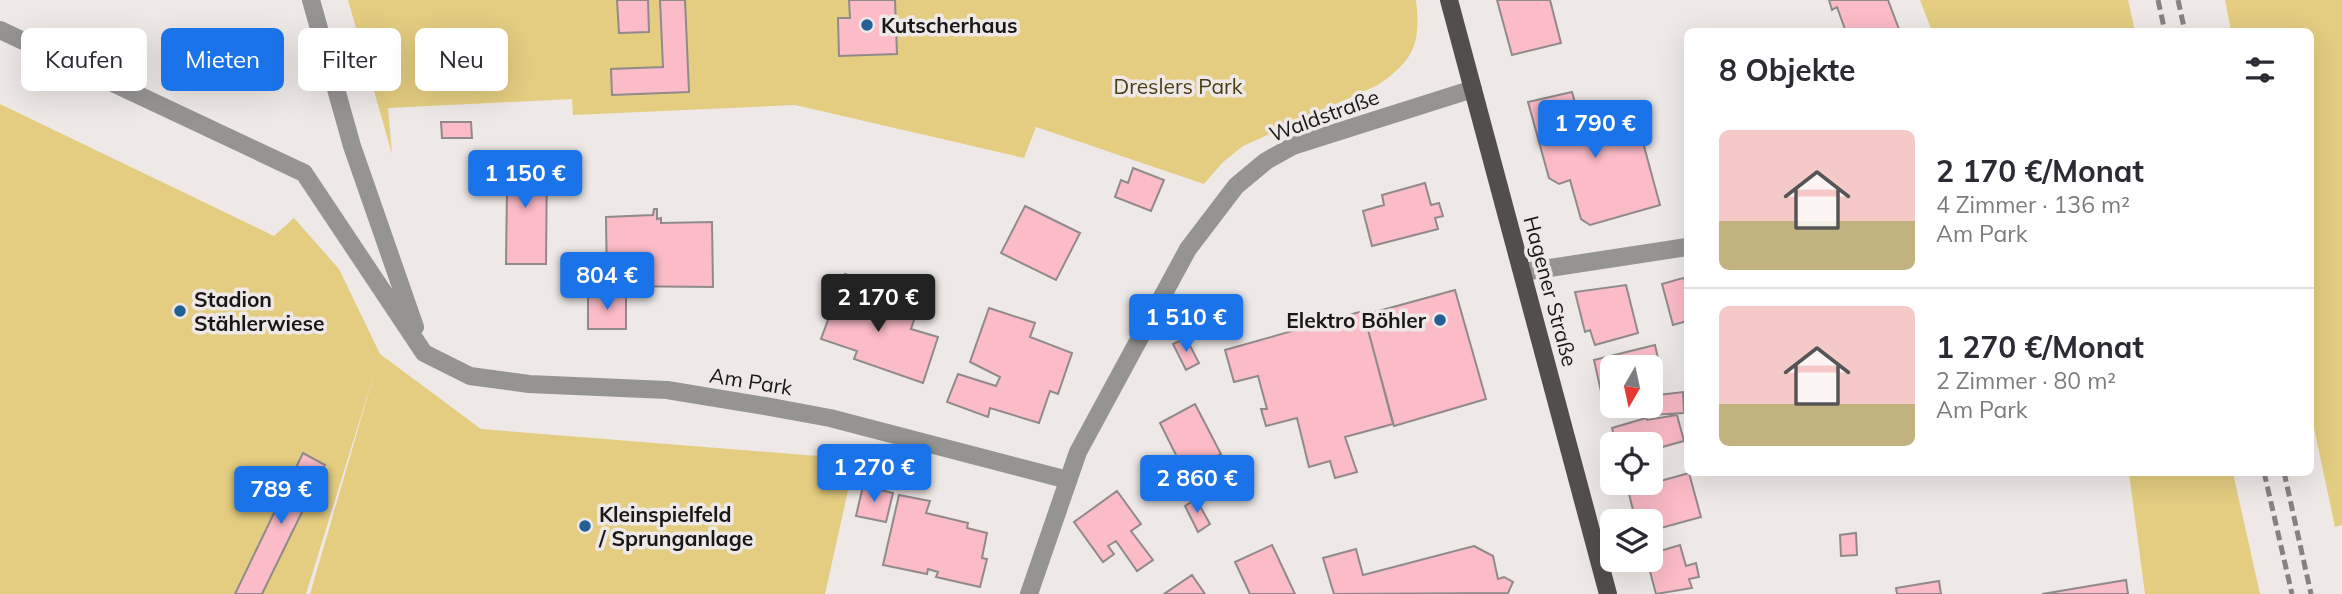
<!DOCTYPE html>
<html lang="de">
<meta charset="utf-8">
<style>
:root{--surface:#fff;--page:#f2f2f3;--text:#2b2b33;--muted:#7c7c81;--line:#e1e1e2;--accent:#1a73e8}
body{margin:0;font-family:Mulish,sans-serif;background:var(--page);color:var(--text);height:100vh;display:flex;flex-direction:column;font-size:26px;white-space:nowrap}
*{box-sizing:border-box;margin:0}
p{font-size:23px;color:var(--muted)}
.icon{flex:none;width:38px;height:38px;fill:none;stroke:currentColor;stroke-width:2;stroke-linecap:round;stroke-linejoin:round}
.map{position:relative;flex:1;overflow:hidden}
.side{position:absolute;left:1684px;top:28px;width:630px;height:448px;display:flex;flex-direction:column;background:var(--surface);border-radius:10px;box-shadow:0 7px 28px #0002}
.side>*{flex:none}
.guide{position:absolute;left:21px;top:28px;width:665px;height:63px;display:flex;gap:14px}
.needle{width:46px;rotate:189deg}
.fabs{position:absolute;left:1600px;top:355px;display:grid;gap:14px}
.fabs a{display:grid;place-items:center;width:63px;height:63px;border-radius:10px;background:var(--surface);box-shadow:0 7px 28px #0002;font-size:35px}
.price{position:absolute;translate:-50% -60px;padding:0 16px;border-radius:7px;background:var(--accent);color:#fff;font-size:23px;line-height:46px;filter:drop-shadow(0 2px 4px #0008)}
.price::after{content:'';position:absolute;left:50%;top:42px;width:21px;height:16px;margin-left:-10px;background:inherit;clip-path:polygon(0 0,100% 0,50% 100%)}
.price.on{background:#222;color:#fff}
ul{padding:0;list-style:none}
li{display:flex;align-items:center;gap:21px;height:175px;padding:0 35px}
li+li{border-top:2px solid var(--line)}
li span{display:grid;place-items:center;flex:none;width:196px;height:140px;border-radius:10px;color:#555}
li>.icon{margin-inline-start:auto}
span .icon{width:84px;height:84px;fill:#fffc;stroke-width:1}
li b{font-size:30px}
h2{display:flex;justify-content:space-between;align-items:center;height:84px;padding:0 35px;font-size:30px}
.pill{padding:0 24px;border-radius:10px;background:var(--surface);box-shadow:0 7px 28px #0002;font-size:24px;line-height:63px}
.pill.on{background:var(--accent);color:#fff}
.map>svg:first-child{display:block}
.green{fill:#e4cd81}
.building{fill:#fbbbc7;stroke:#908a8b;stroke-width:2}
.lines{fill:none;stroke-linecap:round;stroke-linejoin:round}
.minor{stroke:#969492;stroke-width:18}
.primary{stroke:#514e4c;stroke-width:18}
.rail{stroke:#868281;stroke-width:5;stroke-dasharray:10 5;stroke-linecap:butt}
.poi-dot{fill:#245f96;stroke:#eee9e7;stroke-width:2.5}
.labels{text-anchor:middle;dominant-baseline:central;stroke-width:7;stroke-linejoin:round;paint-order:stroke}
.poi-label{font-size:21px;font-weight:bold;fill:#191717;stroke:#eee9e7;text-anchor:start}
.park-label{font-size:21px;fill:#493d11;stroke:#eee9e7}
.street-label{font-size:21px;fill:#191717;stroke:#eee9e7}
</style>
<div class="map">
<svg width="2342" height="594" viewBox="0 0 2342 594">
<rect width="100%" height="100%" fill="#eee9e7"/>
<path class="green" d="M348,0H1416C1421,44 1414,60 1378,85L1243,146L1222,163L1204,184L1036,127L1024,158L795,105L573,115L572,99L388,108L392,154Z
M1920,0H2128L2135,31H1932Z
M2225,0H2342V525L2335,527L2310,409V32L2231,31Z
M0,104L274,236L294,218L339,269L380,354L481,429L855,459L825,594H310L374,374L306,594H0Z
M2129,473H2233L2260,594H2145Z"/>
<path class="building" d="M617,0H648L649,32L619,33Z
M660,0H685L689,92L612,95L611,69L663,67Z
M849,0H895L897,54L839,56L838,18H850Z
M1497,0H1550L1561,43L1512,55Z
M1829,0H1888L1900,32H1846L1837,7L1832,10Z
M1572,92L1582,127L1596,122L1597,128L1636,117L1660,205L1590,225L1581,219L1570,180L1559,184L1549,178L1528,102Z
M441,122H471L472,138H442Z
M509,160L547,161L546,264H506L507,189H493L494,163L509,164Z
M1133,168L1164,180L1151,211L1115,197L1121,180L1128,183Z
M1425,183L1431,205L1439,203L1443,216L1435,218L1438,229L1372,246L1363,211L1384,205L1382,195Z
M1025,206L1080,233L1056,280L1001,253Z
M654,209H657V219L661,218V223L712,222L713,287L607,286L606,217L653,215Z
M845,274L867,281L858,307L876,313L878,305L915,317L911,329L938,337L923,383L854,359L857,351L821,339Z
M1683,278L1687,282V321L1673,325L1662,284Z
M1626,285L1638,333L1595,345L1590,330L1585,332L1575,292Z
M1455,290L1486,399L1394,426L1364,315Z
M626,295V329H588V296Z
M989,308L1035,323L1030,337L1072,353L1058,394L1050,391L1039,423L990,408L988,417L947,402L958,374L996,386L1000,377L970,362Z
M1363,311L1393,424L1345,437L1357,472L1335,478L1330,461L1309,467L1297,418L1266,426L1261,409H1267L1258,376L1234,382L1225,350Z
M1186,338L1199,363L1186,370L1173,344Z
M1655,345L1662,376L1650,380V368H1612V403L1604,405L1594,360Z
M1683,392L1684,413L1651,415L1650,396Z
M1195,404L1221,454L1181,475L1173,458L1176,455L1160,423Z
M1677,415L1684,441L1655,449L1658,461L1650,462V444H1616L1612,428L1646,418L1647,420Z
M303,453L325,465L262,594H235Z
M1689,473L1701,517L1650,531V522H1636L1628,490Z
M863,486L893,493L886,522L856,516Z
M1117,491L1141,524L1131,531L1153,560L1137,571L1116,541L1108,546L1114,554L1103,562L1074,522Z
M899,495L930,501L926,513L968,523L967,528L987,533L982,558L987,559L980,587L936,577L938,572L928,569L927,574L883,565Z
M1196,499L1210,524L1198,532L1185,506Z
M1856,533L1857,555L1841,556L1840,535Z
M1272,545L1295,594H1250L1235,562Z
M1680,545L1686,566L1696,563L1699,577L1689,579L1692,588L1656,594L1647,560H1650V554Z
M1474,546L1493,556L1498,579L1504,577L1513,582L1508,593L1334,594L1323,558L1356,549L1363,575Z
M1192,575L1205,594H1164Z
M2126,580L2128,594H2042Z
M1939,581L1941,594H1897L1896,588Z"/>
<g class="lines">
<path class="minor" d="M311,0L352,146L415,327
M0,30L304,173L424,353L470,376L529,384L667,390L765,406L830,418L1068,480
M1523,272L1687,247
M1029,594L1078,452L1188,249L1236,186L1266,161L1293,146L1473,89"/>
<path class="primary" d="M1449,0L1608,594"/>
<path class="rail" d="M2158,0L2165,32
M2178,0L2185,32
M2264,472L2292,594
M2284,472L2311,594"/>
</g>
<g class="poi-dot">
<circle cx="867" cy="25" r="7"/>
<circle cx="180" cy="311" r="7"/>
<circle cx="1440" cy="320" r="7"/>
<circle cx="585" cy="526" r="7"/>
</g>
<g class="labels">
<g class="poi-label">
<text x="881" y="25">Kutscherhaus</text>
<text x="194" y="299">Stadion<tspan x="194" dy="24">Stählerwiese</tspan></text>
<text x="1426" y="320" text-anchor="end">Elektro Böhler</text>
<text x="599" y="514">Kleinspielfeld<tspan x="599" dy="24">/ Sprunganlage</tspan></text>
</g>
<g class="park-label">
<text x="1178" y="86">Dreslers Park</text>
</g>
<g class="street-label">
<text transform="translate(1324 115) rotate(-20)">Waldstraße</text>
<text transform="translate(1551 291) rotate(75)">Hagener Straße</text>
<text transform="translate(751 381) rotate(9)">Am Park</text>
</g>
</g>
</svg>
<div class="fabs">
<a><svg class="needle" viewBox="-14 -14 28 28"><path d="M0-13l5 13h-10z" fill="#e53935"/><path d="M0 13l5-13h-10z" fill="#7c7c81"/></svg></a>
<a><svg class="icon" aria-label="locate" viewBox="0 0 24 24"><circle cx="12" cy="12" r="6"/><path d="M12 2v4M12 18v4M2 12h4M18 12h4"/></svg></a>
<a><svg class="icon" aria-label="layers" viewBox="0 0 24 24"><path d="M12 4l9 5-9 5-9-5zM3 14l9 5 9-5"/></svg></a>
</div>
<b class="price" style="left:1595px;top:160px">1 790 €</b>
<b class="price" style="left:525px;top:210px">1 150 €</b>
<b class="price" style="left:607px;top:312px">804 €</b>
<b class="price on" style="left:878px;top:334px">2 170 €</b>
<b class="price" style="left:1186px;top:354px">1 510 €</b>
<b class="price" style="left:874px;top:504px">1 270 €</b>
<b class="price" style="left:1197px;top:515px">2 860 €</b>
<b class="price" style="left:281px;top:526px">789 €</b>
<div class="guide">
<a class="pill">Kaufen</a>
<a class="pill on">Mieten</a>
<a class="pill">Filter</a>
<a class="pill">Neu</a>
</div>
<section class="side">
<h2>8 Objekte<svg class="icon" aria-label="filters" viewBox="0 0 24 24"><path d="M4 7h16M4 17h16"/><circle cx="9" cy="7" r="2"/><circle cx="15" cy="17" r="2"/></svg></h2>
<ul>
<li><span style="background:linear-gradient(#f6c9c9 65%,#c2b280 0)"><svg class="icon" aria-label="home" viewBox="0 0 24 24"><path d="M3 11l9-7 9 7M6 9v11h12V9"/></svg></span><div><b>2 170 €/Monat</b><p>4 Zimmer · 136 m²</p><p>Am Park</p></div></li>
<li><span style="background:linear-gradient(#f6c9c9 70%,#c2b280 0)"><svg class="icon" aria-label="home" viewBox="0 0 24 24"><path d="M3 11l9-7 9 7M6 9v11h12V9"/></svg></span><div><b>1 270 €/Monat</b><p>2 Zimmer · 80 m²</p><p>Am Park</p></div></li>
</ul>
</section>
</div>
